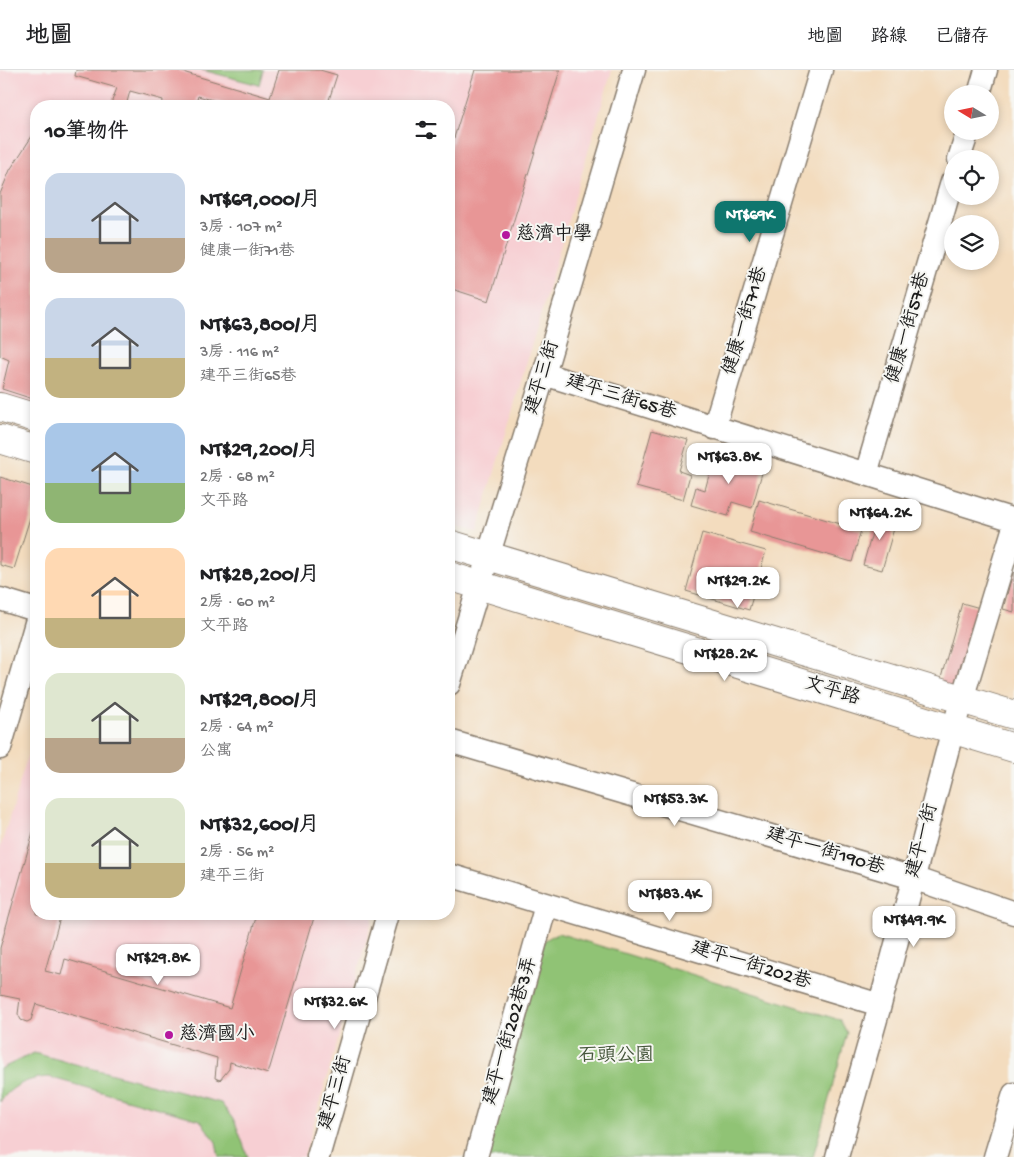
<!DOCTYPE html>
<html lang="zh-TW">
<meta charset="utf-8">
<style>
:root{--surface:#fff;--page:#f2f2f2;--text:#202124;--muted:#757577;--line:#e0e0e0;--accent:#0f766e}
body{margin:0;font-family:"Gochi Hand","LXGW WenKai TC",sans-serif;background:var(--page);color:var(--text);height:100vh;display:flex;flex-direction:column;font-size:19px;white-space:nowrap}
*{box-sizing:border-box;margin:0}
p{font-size:16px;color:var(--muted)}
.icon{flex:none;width:28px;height:28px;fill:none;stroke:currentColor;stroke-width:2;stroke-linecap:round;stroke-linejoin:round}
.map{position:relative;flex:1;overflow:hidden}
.sheet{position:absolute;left:30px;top:30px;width:425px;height:820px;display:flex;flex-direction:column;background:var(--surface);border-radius:20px;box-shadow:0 2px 8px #0003}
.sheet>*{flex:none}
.needle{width:32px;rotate:280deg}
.buttons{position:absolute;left:944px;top:15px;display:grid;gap:10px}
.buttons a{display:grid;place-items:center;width:55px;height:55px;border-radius:50%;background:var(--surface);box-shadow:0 2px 8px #0003;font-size:25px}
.price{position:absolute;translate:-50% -42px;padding:0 11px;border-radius:10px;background:#fff;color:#222;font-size:16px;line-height:32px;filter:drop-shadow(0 1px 2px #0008)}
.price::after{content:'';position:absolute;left:50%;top:30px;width:15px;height:11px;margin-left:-8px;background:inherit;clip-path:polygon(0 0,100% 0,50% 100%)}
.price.active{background:var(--accent);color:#fff}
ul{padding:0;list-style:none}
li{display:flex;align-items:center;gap:15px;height:125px;padding:0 15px}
li span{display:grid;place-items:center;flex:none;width:140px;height:100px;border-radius:15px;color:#555}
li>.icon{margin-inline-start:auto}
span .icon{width:60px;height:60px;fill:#fffc;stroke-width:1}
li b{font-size:21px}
h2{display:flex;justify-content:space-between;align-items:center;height:60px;padding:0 15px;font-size:21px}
header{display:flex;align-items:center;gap:30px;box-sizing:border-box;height:70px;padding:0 25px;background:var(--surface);border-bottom:1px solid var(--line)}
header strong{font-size:24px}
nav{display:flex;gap:28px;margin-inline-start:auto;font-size:18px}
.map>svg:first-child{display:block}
.built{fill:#f7cfd3}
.green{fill:#90c374;stroke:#567048}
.building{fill:#e89696}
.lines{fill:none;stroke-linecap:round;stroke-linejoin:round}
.minor-casing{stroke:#887c6d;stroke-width:25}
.tertiary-casing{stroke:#887c6d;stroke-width:30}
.minor{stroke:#fff;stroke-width:22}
.tertiary{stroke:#fff;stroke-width:28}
.poi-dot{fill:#b5179e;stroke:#f6f6f2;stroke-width:2}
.labels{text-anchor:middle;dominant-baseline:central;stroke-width:4;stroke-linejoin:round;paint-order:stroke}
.poi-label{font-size:19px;fill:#1c1c1c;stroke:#f6f6f2;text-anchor:start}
.street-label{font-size:19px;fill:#1c1c1c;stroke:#f6f6f2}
.park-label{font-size:19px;fill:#45563b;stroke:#f6f6f2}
</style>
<header>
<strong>地圖</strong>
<nav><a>地圖</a><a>路線</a><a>已儲存</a></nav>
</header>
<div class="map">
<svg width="1014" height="1087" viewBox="0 0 1014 1087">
<rect width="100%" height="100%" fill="#f6f6f2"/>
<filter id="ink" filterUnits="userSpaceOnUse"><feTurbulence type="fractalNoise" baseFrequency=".02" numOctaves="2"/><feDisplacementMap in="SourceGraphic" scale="10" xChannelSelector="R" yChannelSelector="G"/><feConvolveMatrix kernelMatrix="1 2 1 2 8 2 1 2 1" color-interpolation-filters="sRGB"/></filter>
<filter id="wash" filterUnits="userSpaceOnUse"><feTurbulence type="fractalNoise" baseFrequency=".0096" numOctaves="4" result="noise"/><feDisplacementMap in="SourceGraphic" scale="20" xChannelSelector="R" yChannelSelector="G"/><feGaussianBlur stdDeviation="1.12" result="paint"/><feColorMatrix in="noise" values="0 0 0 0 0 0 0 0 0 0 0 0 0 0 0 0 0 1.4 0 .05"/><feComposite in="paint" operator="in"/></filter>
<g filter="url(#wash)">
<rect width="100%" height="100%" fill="#f3dcbe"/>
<path class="built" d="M0,0H612L477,462L449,455V36H36V343L0,333Z
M36,657V844H374L304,1087H0V779Z"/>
<path class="green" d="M202,0H263L259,15Z
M558,863L840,950L847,963L813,1087H481L545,870Z
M34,983L221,1033L235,1052L248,1087H219L216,1072L200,1050L49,1007C29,1008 12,1015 0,1032V999Z"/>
<g id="blocks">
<path class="building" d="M76,0H176L270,28L279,0H320L337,5L327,36H233L198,26L195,36H162L163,30L130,21L126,36H110L117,18L75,6Z
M475,0H560L489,231L449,218V84Z
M36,60V330L2,319L9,290L0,286V124L10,100Z
M652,360L688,370L679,401L690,405L683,430L636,417Z
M715,383L764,396L752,438L732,432L728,446L691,435L696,417L705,420Z
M0,407L36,418V429L14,499L0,495Z
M759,430L861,460L852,492L750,462Z
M878,442L897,448L882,500L863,495Z
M702,463L766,481L749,540L686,521Z
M1013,502H1014V542L1003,539Z
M962,533L980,538L957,620L939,615Z
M36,752V844H61L45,901L61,905L65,889L230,938L257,844H315L268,1004L230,992L229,999L220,1010L215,1008L217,988L36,934L31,950L27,952L21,950L18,944L20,929L0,925V878Z"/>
</g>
</g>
<g filter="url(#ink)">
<use href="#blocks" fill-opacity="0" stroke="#887c6d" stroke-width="1"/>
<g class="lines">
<g class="minor-casing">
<path id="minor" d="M979,24L986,0
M959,89L968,61
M544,304L1014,450
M714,358L821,0
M866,404L952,112
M0,529L36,540
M449,614L544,304L634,0
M449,671L913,808L1014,843
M0,678L36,553
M449,805L880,935
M318,1087L388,844
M476,1087L546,835
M837,1087L880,935L953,659L1014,457
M995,1087L1014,1024"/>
</g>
<g class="tertiary-casing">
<path id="tertiary" d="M0,337L36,348
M0,369L36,380
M449,474L1014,645
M449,506L1014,678"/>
</g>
<use href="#minor" class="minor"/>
<use href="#tertiary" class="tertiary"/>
</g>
</g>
<g class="poi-dot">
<circle cx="506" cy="165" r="5"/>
<circle cx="169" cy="965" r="5"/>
</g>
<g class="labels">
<g class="poi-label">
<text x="516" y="165">慈濟中學</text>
<text x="179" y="965">慈濟國小</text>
</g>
<g class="street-label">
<text transform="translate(746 251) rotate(-73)">健康一街71巷</text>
<text transform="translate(909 258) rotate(-74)">健康一街57巷</text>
<text transform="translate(543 308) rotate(-73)">建平三街</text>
<text transform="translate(621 328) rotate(17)">建平三街65巷</text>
<text transform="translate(832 622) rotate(17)">文平路</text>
<text transform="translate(923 771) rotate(-75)">建平一街</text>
<text transform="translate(825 782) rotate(17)">建平一街190巷</text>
<text transform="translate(751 896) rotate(17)">建平一街202巷</text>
<text transform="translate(511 961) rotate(-74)">建平一街202巷3弄</text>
<text transform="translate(336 1023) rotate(-74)">建平三街</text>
</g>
<g class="park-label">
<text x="616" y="986">石頭公園</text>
</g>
</g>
</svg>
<div class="buttons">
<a><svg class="needle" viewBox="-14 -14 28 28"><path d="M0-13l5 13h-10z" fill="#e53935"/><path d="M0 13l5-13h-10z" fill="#757577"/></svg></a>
<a><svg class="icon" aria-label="locate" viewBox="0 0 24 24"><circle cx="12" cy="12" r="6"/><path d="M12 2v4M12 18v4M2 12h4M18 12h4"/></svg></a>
<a><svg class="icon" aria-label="layers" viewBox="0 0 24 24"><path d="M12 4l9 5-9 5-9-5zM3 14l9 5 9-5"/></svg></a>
</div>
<b class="price active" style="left:750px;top:173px">NT$69K</b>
<b class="price" style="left:729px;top:415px">NT$63.8K</b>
<b class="price" style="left:880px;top:471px">NT$64.2K</b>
<b class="price" style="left:738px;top:539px">NT$29.2K</b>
<b class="price" style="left:725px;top:612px">NT$28.2K</b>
<b class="price" style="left:675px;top:757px">NT$53.3K</b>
<b class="price" style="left:670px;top:852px">NT$83.4K</b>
<b class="price" style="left:914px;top:878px">NT$49.9K</b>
<b class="price" style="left:158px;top:916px">NT$29.8K</b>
<b class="price" style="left:335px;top:960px">NT$32.6K</b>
<section class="sheet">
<h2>10筆物件<svg class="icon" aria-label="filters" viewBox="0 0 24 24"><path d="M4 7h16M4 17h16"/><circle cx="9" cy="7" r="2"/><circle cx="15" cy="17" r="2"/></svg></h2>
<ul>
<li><span style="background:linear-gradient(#c9d6e8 65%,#b9a48a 0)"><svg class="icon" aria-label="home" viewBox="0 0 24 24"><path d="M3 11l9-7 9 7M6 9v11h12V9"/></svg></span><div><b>NT$69,000/月</b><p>3房 · 107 m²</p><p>健康一街71巷</p></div></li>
<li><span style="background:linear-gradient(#c9d6e8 60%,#c2b280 0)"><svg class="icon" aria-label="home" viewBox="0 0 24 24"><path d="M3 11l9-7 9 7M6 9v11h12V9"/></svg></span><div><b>NT$63,800/月</b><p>3房 · 116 m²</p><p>建平三街65巷</p></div></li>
<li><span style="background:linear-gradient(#a9c7e8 60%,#8fb573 0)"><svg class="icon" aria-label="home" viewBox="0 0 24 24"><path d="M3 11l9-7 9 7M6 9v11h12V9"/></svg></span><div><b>NT$29,200/月</b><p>2房 · 68 m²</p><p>文平路</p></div></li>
<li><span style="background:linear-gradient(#ffd9b3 70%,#c2b280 0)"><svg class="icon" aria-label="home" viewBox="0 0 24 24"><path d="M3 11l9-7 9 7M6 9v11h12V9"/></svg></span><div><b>NT$28,200/月</b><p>2房 · 60 m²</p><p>文平路</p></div></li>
<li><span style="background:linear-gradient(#dfe7d0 65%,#b9a48a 0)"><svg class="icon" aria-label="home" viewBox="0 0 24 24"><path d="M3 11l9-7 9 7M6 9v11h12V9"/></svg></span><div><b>NT$29,800/月</b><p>2房 · 64 m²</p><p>公寓</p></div></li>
<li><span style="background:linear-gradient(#dfe7d0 65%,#c2b280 0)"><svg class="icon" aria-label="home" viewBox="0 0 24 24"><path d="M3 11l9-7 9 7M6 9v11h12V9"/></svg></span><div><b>NT$32,600/月</b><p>2房 · 56 m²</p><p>建平三街</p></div></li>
</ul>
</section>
</div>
